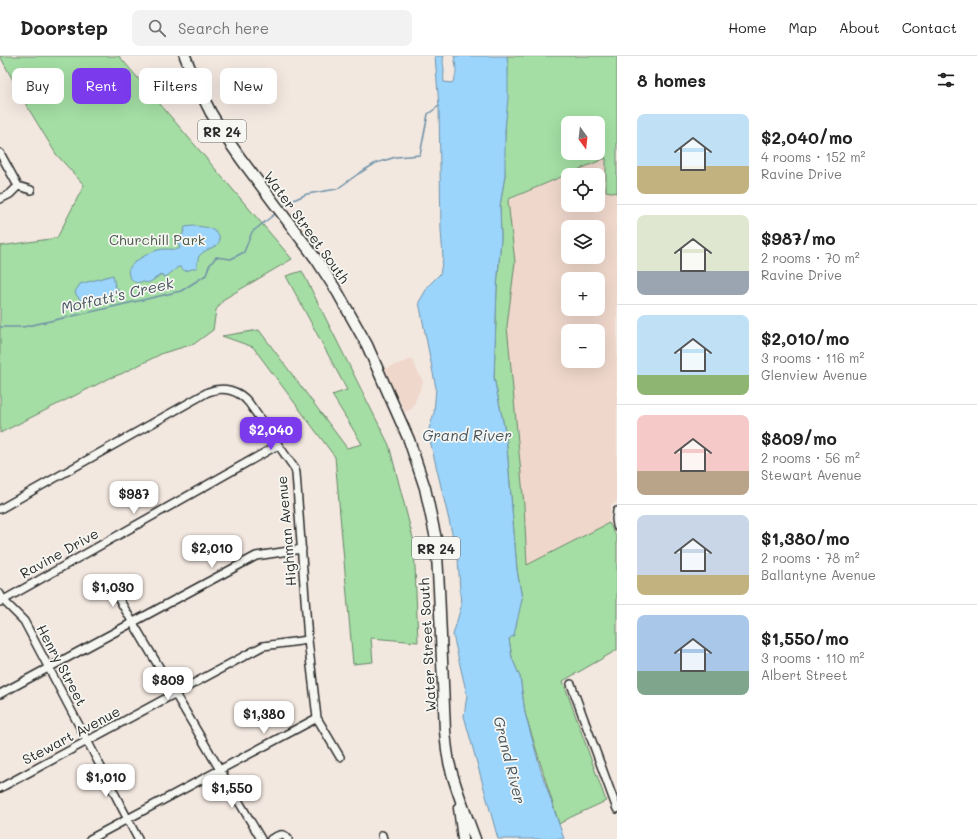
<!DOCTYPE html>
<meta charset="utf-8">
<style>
:root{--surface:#fff;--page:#f2f2f2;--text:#222;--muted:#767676;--line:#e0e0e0;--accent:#7c3aed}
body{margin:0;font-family:Mali,sans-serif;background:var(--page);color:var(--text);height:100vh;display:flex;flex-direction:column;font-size:15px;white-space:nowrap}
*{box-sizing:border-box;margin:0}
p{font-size:13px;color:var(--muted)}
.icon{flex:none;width:22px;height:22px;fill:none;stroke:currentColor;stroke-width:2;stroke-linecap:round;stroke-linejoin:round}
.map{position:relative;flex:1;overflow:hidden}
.side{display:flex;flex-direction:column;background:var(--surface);width:360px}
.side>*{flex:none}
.hud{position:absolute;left:12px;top:12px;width:380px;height:36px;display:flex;gap:8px}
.needle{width:26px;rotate:165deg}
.buttons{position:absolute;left:561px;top:60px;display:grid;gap:8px}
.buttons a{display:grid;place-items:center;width:44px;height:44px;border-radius:8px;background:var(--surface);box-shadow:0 4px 16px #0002;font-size:20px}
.price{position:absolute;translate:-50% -34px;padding:0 9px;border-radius:8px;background:#fff;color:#222;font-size:13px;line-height:26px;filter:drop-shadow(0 1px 2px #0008)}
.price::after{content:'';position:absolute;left:50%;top:24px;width:12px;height:9px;margin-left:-6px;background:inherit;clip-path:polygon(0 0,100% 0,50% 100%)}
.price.on{background:var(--accent);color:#fff}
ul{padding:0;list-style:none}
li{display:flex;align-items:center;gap:12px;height:100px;padding:0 20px}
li+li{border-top:1px solid var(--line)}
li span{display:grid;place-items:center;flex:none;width:112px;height:80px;border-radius:8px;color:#555}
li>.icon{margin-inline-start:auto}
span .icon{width:48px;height:48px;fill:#fffc;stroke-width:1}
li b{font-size:17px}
h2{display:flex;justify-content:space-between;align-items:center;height:48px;padding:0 20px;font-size:17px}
.pill{padding:0 14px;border-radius:8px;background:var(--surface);box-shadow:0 4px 16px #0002;font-size:14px;line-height:36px}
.pill.on{background:var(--accent);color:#fff}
header{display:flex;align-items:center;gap:24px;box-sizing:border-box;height:56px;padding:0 20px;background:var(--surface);border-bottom:1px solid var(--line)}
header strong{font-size:19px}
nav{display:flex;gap:22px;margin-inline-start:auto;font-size:14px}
.search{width:280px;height:36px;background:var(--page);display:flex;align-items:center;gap:10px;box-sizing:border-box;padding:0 14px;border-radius:8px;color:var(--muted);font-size:15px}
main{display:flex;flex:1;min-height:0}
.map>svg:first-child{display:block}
.built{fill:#efd7cb;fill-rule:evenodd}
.green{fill:#a4dea4;stroke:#688468;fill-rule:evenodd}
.water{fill:#9cd5fc;stroke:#6f91a8}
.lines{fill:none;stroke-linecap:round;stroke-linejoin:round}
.stream{stroke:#6f91a8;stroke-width:1.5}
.minor-casing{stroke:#2b2b2b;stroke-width:10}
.primary-casing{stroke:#2b2b2b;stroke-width:13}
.minor{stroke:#f6f6f2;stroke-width:7}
.primary{stroke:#f6f6f2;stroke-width:10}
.labels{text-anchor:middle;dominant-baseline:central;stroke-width:3.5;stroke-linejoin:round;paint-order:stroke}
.shield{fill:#f6f6f2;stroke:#686867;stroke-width:1}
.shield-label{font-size:13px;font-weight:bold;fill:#2b2b2b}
.street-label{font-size:14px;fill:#2b2b2b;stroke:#f6f6f2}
.park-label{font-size:14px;fill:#495849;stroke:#f6f6f2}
.water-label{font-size:15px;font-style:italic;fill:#47565f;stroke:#f6f6f2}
</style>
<header>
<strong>Doorstep</strong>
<div class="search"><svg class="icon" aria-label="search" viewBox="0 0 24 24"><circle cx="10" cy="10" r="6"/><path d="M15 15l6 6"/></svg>Search here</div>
<nav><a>Home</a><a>Map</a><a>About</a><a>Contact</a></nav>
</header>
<main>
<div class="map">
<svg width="617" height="783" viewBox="0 0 617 783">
<rect width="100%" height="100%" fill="#f3e8e0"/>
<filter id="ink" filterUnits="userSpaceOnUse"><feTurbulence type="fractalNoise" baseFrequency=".025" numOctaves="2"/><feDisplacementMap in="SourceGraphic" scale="8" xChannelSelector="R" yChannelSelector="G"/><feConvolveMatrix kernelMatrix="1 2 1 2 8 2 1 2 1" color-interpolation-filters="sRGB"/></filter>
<g filter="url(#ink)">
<path class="built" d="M606,102V135L617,137V446L611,449L609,467L527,509L524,449L507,270L515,206L508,145L535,132ZM568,119H598V149H568ZM568,171H598V201H568ZM568,223H598V253H568ZM568,275H598V305H568Z
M412,303L423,326L412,353L405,356L384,313Z"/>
<path class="green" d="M0,0H119L292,203L224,243L216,254L213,274L194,288L163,297L121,318L110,322L0,377V190L57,182L84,129L56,98L25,47Z
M507,0H617V137L606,135V102L509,143L508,145L515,206L507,270L524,449L527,509L609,467L617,482V594L563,625L606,745L571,761L559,768L525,657L520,621L512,602L509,583L522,543L517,514L506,380L494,322L497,231L501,182L500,150L505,119L504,102L508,11ZM568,67H598V97H568Z
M302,215L389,389L414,486L418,586L371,582L373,606L353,608L335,401L253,291L222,280L259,274L347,392L362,388L332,339L347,334L286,220Z"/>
<path class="water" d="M435,0H444C442,5 444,10 444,15C444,19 443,22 444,26L452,27C458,19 456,9 454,0H507L508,11V42L505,74V119L500,150L501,182L497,231L494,322L506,380L517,514L522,543L514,579L509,583L512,602L520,621L525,657L541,715L564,783H498L464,660L467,639L453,579L461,551L458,502L428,376L434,357L436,332L419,246L429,229L440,218L443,202L441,174L439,50Z
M193,170C198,170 204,171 209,172C217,175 225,184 215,190C210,193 203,195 199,200C197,204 198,208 196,212L185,215L180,211H178L167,220L163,221L162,218C158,220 154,224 150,226C145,228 142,224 137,227C130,224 125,216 131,210C135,204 151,196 158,194C165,192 172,194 179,193L180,191L177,187L176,184L183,178L185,171Z
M113,219L115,230L118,233V236L115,238L82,245L77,240L75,236L80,228Z"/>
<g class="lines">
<path class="stream" d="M282,152L289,146L307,138L337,133L358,118L376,107L396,101L420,99L428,58L439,50
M0,271H23L95,255L181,235L206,219L209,210L216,201L231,203L244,196L252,176L276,157"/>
<g class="minor-casing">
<path id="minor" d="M0,97L18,130L31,134
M0,143L10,138L18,130
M0,453L208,336C223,330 239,334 249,347L295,413L296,417L308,584L317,662L340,701
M617,455L616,463L617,470
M110,528L261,783
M0,538L3,544L24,565L91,692L138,783
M0,546L278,389
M571,628L617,753
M0,638L256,500L302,493
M0,732L263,590L308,584
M382,779L383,783
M90,783L317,662
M271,783C278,779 283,776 288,783"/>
</g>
<g class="primary-casing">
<path id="primary" d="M185,0L195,25L211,57L227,83L241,103L316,203L338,237L367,289L409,384L425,432L436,483L439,533L445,675C446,686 447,696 449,706C455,732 466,758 475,783
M459,752L463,783"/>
</g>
<use href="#minor" class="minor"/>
<use href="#primary" class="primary"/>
</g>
</g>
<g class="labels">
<g class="shield">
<rect x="198" y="64" width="48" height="22" rx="3"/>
<rect x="412" y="481" width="48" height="22" rx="3"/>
</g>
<g class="shield-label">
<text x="222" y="75">RR 24</text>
<text x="436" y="492">RR 24</text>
</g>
<g class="street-label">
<text transform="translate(307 171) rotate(54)">Water Street South</text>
<text transform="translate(286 475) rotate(-95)">Highman Avenue</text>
<text transform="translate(59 497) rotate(-29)">Ravine Drive</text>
<text transform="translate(427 589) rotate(-93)">Water Street South</text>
<text transform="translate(62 609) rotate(62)">Henry Street</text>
<text transform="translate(71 679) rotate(-28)">Stewart Avenue</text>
</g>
<g class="park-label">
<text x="157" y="183">Churchill Park</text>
</g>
<g class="water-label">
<text transform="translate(117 239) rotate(-13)">Moffatt's Creek</text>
<text x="467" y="379">Grand River</text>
<text transform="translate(510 704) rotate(76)">Grand River</text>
</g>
</g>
</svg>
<div class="buttons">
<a><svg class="needle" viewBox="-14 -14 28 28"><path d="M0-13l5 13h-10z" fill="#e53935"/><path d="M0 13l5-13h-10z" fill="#767676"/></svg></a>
<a><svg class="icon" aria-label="locate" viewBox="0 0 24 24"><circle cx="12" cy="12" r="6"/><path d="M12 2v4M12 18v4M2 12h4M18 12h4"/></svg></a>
<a><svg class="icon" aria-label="layers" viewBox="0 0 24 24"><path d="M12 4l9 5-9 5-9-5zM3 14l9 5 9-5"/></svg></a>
<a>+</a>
<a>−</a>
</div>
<b class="price on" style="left:271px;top:395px">$2,040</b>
<b class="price" style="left:134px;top:459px">$987</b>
<b class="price" style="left:212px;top:513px">$2,010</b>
<b class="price" style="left:113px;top:552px">$1,030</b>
<b class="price" style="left:168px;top:645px">$809</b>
<b class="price" style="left:264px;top:679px">$1,380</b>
<b class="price" style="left:106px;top:742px">$1,010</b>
<b class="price" style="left:232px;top:753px">$1,550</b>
<div class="hud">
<a class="pill">Buy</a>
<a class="pill on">Rent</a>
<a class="pill">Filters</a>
<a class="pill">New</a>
</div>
</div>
<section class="side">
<h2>8 homes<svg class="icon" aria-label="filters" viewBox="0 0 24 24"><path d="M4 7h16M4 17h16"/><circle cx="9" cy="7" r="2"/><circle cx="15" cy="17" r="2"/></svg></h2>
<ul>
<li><span style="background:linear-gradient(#bfe0f5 65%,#c2b280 0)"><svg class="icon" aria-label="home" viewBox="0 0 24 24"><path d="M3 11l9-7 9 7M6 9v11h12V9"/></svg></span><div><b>$2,040/mo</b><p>4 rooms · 152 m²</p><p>Ravine Drive</p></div></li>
<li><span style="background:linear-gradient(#dfe7d0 70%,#9aa5b1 0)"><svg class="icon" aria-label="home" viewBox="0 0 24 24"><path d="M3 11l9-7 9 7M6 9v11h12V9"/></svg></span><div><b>$987/mo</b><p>2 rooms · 70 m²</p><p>Ravine Drive</p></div></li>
<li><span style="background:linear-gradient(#bfe0f5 75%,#8fb573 0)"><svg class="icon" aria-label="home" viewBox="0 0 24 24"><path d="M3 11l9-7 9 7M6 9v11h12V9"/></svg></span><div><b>$2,010/mo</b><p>3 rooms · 116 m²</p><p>Glenview Avenue</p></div></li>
<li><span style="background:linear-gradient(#f6c9c9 70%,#b9a48a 0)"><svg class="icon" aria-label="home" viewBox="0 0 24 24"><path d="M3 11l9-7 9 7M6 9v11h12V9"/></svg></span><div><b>$809/mo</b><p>2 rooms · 56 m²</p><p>Stewart Avenue</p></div></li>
<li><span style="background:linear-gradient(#c9d6e8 75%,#c2b280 0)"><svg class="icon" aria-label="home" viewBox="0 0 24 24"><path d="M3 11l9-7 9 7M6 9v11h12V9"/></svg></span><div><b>$1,380/mo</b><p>2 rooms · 78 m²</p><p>Ballantyne Avenue</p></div></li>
<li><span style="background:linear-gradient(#a9c7e8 70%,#7fa58c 0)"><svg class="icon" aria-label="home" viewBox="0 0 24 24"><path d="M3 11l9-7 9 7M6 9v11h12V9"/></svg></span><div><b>$1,550/mo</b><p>3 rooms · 110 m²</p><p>Albert Street</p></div></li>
</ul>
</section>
</main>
